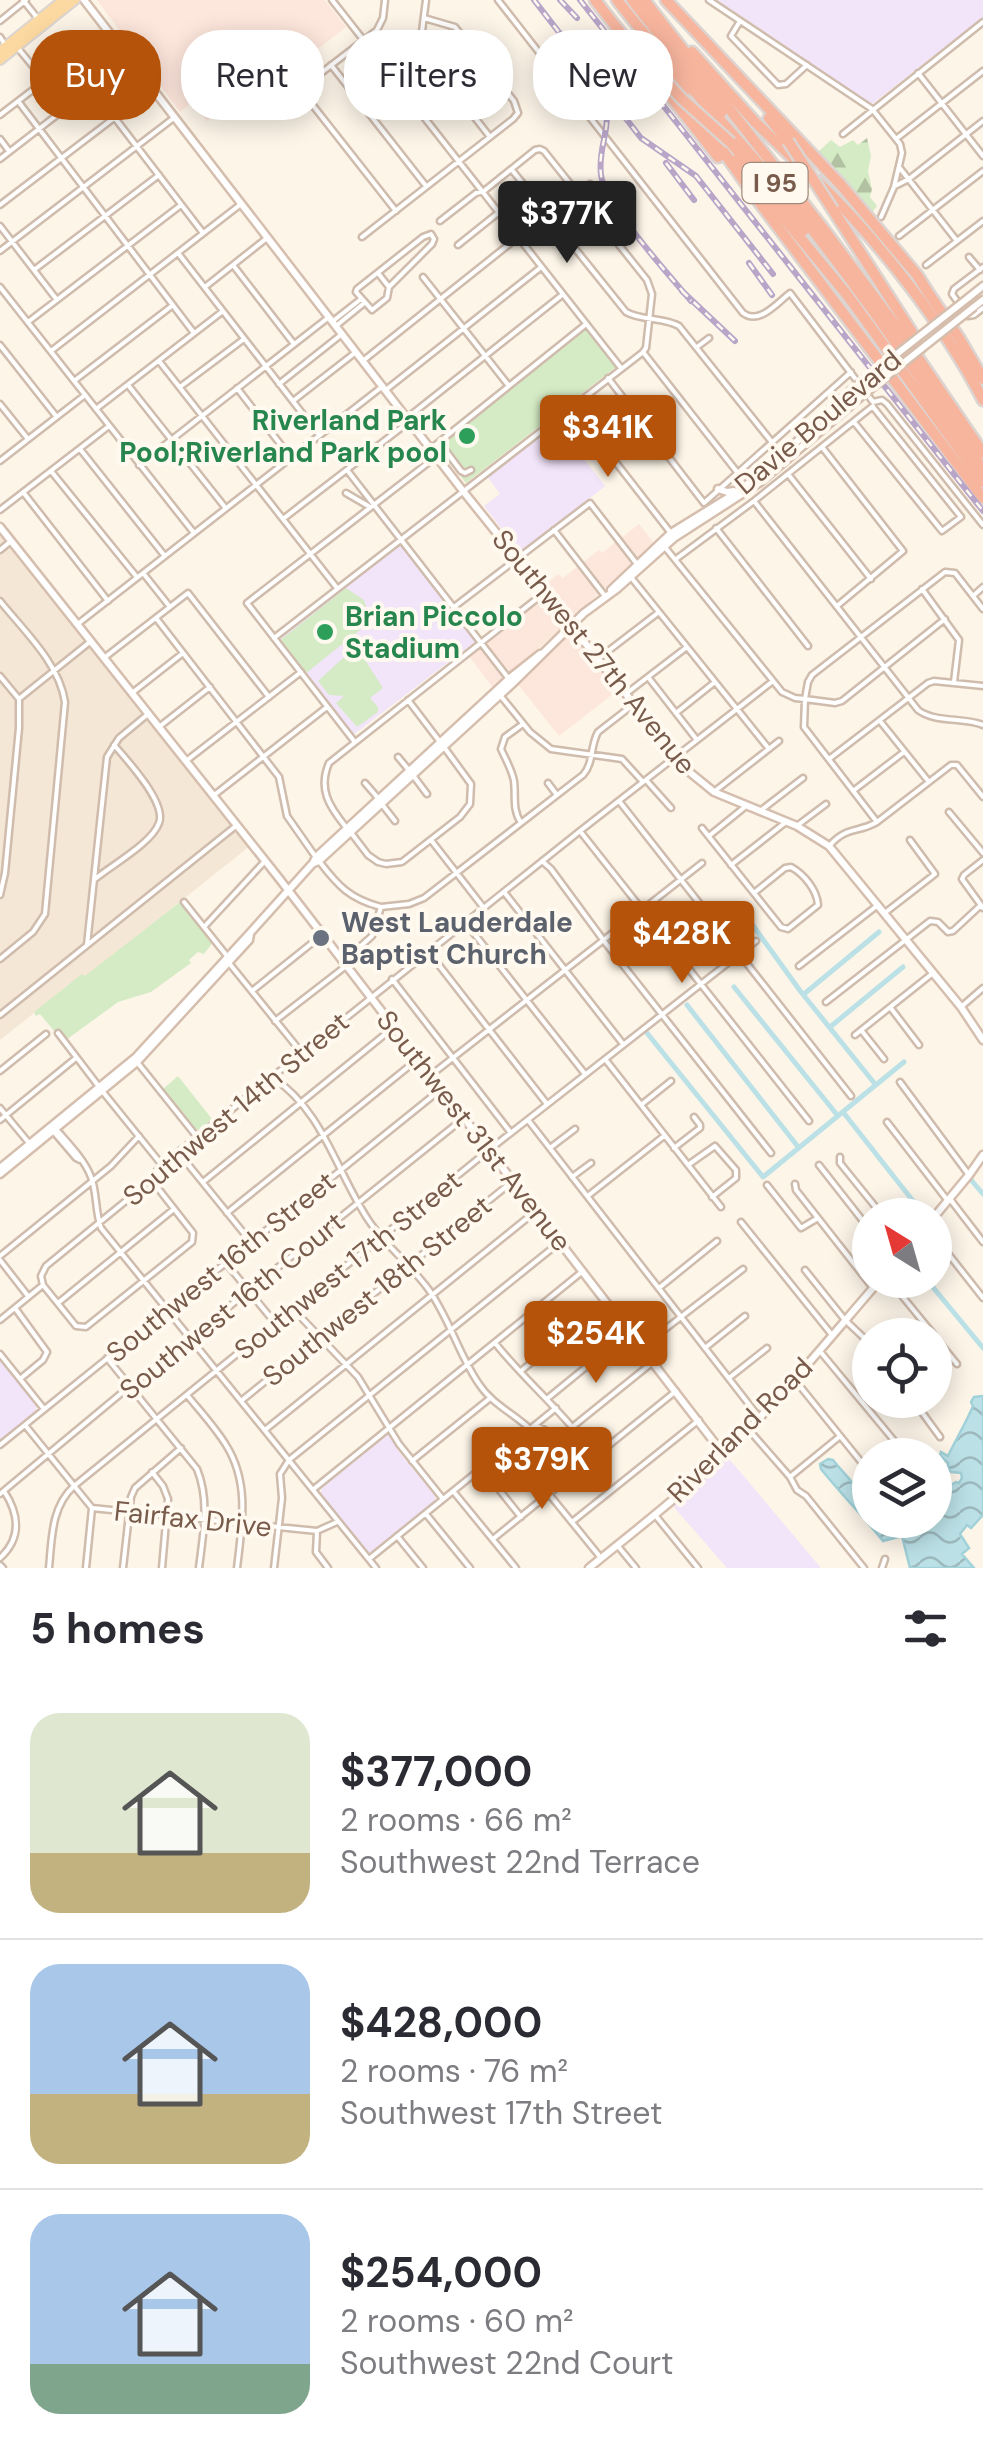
<!DOCTYPE html>
<meta charset="utf-8">
<style>
:root{--surface:#fff;--page:#f7f7f7;--text:#2b2b33;--muted:#7c7c81;--line:#e1e1e2;--accent:#b45309}
body{margin:0;font-family:"DM Sans",sans-serif;background:var(--page);color:var(--text);height:100vh;display:flex;flex-direction:column;font-size:38px;white-space:nowrap}
*{box-sizing:border-box;margin:0}
p{font-size:32px;color:var(--muted)}
.icon{flex:none;width:55px;height:55px;fill:none;stroke:currentColor;stroke-width:2;stroke-linecap:round;stroke-linejoin:round}
.map{position:relative;height:1568px;overflow:hidden}
.details{display:flex;flex-direction:column;background:var(--surface);flex:1}
.details>*{flex:none}
.guide{position:absolute;left:30px;top:30px;width:925px;height:90px;display:flex;gap:20px}
.needle{width:65px;rotate:323deg}
.fabs{position:absolute;left:852px;top:1198px;display:grid;gap:20px}
.fabs a{display:grid;place-items:center;width:100px;height:100px;border-radius:50%;background:var(--surface);box-shadow:0 5px 25px #0003;font-size:50px}
.price{position:absolute;translate:-50% -85px;padding:0 22px;border-radius:10px;background:var(--accent);color:#fff;font-size:32px;line-height:65px;filter:drop-shadow(0 2px 5px #0008)}
.price::after{content:'';position:absolute;left:50%;top:60px;width:30px;height:22px;margin-left:-15px;background:inherit;clip-path:polygon(0 0,100% 0,50% 100%)}
.price.current{background:#222;color:#fff}
ul{padding:0;list-style:none}
li{display:flex;align-items:center;gap:30px;height:250px;padding:0 30px}
li+li{border-top:2px solid var(--line)}
li span{display:grid;place-items:center;flex:none;width:280px;height:200px;border-radius:30px;color:#555}
li>.icon{margin-inline-start:auto}
span .icon{width:120px;height:120px;fill:#fffc;stroke-width:1}
li b{font-size:42px}
h2{display:flex;justify-content:space-between;align-items:center;height:120px;padding:0 30px;font-size:42px}
.pill{padding:0 35px;border-radius:40px;background:var(--surface);box-shadow:0 5px 25px #0003;font-size:35px;line-height:90px}
.pill.current{background:var(--accent);color:#fff}
.map>svg:first-child{display:block}
.residential{fill:#f5e7d6}
.commercial{fill:#fde6dc}
.education{fill:#f2e4f9}
.forest{fill:url(#forest-firs)}
.green{fill:#d5ebc5}
.water{fill:url(#water-waves);stroke:#a1d1d9;stroke-width:2.5}
.lines{fill:none;stroke-linecap:round;stroke-linejoin:round}
.canal{stroke:#bbe1e7;stroke-width:5}
.street-casing{stroke:#cfbcad;stroke-width:9}
.secondary-casing{stroke:#d5bead;stroke-width:11}
.primary-casing{stroke:#dcd4d0;stroke-width:12}
.highway-casing{stroke:#dcd4d0;stroke-width:15}
.street{stroke:#fff;stroke-width:4}
.secondary{stroke:#fff;stroke-width:6}
.primary{stroke:#fcd9a0;stroke-width:8}
.highway{stroke:#f7b59e;stroke-width:10}
.rail-casing{stroke:#b8a5c8;stroke-width:6}
.rail{stroke:#fff9ef;stroke-width:2.5;stroke-dasharray:8;stroke-linecap:butt}
.secondary-bridge-casing{stroke:#d5bead;stroke-width:11;stroke-linecap:butt}
.highway-bridge-casing{stroke:#dcd4d0;stroke-width:15;stroke-linecap:butt}
.secondary-bridge{stroke:#fff;stroke-width:6}
.highway-bridge{stroke:#f7b59e;stroke-width:10}
.leisure-dot{fill:#2e9e5b;stroke:#fff9ef;stroke-width:4}
.worship-dot{fill:#6b7280;stroke:#fff9ef;stroke-width:4}
.labels{text-anchor:middle;dominant-baseline:central;stroke-width:8;stroke-linejoin:round;paint-order:stroke}
.shield{fill:#fff9ef;stroke:#a08a7c;stroke-width:2.5}
.shield-label{font-size:25px;font-weight:bold;fill:#785b4b}
.leisure-label{font-size:28px;font-weight:bold;fill:#27864d;stroke:#fff9ef;text-anchor:end}
.street-label{font-size:28px;fill:#785b4b;stroke:#fff9ef}
.worship-label{font-size:28px;font-weight:bold;fill:#5b616d;stroke:#fff9ef;text-anchor:start}
</style>
<div class="map">
<svg width="983" height="1568" viewBox="0 0 983 1568">
<defs>
<pattern id="forest-firs" width="22" height="20" patternUnits="userSpaceOnUse" patternTransform="scale(2.5)"><rect width="22" height="20" fill="#d5ebc5"/><path d="M5 1l3.5 6h-7zM16 11l3.5 6h-7z" fill="#b2c1a2"/></pattern>
<pattern id="water-waves" width="16" height="10" patternUnits="userSpaceOnUse" patternTransform="scale(2.5)"><rect width="16" height="10" fill="#bbe1e7"/><path d="M0 5q4-4 8 0t8 0" fill="none" stroke="#9db9bd"/></pattern>
</defs>
<rect width="100%" height="100%" fill="#fdf5e8"/>
<path class="residential" d="M0,530L250,846L85,977L82,975L0,1040Z"/>
<path class="commercial" d="M97,0H325L346,27L276,82H272L265,74L207,121L192,102L180,112Z
M639,524L654,543L494,689L468,655L541,598L546,584L558,574L563,578L599,550L602,553Z
M572,631L618,690L559,736L517,683Z"/>
<path class="education" d="M717,0H983V17L872,104Z
M556,423L605,486L524,550H518L484,506L500,494L487,476Z
M400,544L476,641L353,735L277,639Z
M0,1361L36,1404V1411L0,1440Z
M387,1435H390L399,1452L435,1496V1501L372,1552H368L321,1494L322,1488Z
M728,1458L736,1467L821,1568H727L673,1506Z"/>
<path class="forest" d="M867,138L871,156L868,171L872,189L870,197L877,206L872,213L818,152L831,140L840,147L853,140L858,145Z"/>
<path class="green" d="M585,329L616,367L466,483L437,447Z
M346,588L364,600L370,622L305,674L279,641Z
M353,649H358L383,688L370,698L378,707V712L357,727L336,703L344,696L329,695L318,681Z
M180,902L213,942L204,954L198,952L189,960L191,963L151,992L118,1002L66,1040L61,1033L55,1032L40,1014L36,1016L34,1012L82,974L85,976Z
M178,1076L212,1119L199,1130L195,1129L163,1089Z"/>
<path class="water" d="M983,1396V1515L971,1528L967,1525L960,1534L969,1548L962,1554L974,1568H910L902,1536L883,1541C863,1516 841,1494 821,1469L820,1464L828,1459L833,1460C847,1478 870,1496 870,1520H881C886,1532 895,1528 905,1525L907,1520H935V1494L956,1482L959,1483L962,1478L961,1473L951,1472L948,1468V1463L940,1456L941,1452L948,1456C956,1439 966,1423 973,1406L971,1402L974,1397Z"/>
<g class="lines">
<path class="canal" d="M746,916L801,992L875,1084
M734,987L838,1116
M804,994L879,932
M687,1005L799,1148
M830,1027L903,967
M647,1033L763,1177L904,1062
M843,1112L924,1215
M972,1181L983,1194
M927,1280L983,1348"/>
<g class="street-casing">
<path id="street" d="M23,0L39,20
M332,0L621,368
M498,0L743,313C759,325 776,304 790,293L873,402L882,400L887,404L983,525
M709,0L872,109L900,144L902,153L894,187L881,217
M0,21L26,0
M740,21L731,36L778,85L786,84L807,65
M0,37L6,46
M17,47L45,81
M420,47L490,137
M84,51L92,88L203,233
M331,65L426,186
M388,73L420,47L426,0
M918,73L983,156
M300,89L396,211
M97,94L135,65
M286,100L377,30L383,18L385,0
M18,101L194,333
M0,115L107,33
M843,134L983,22
M0,139L9,151
M896,139L983,71
M0,159L92,88
M899,167L957,241
M512,170L626,312C642,321 663,317 679,326L771,441
M895,186L909,179L983,121
M578,193L590,184
M0,205L114,118
M440,221L476,193L484,191L535,150L540,149L544,151L647,280L652,294L646,348L643,352L737,472
M0,226L57,300
M431,234L434,239L432,244L389,287L387,298L372,310L356,292L357,289L423,237Z
M899,236L983,171
M362,237L513,119L518,113L514,101L455,27L424,18
M458,245L498,213
M0,251L175,117
M178,253L319,435
M969,257L980,270
M233,265L294,344
M926,265L983,221
M983,267L954,289L952,294L968,316L974,315L983,308
M34,270L159,175
M378,273L389,287
M423,277L509,386
M0,287L194,533
M205,287L267,238
M333,321L361,299
M28,322L181,205
M336,326L363,304
M0,345L56,416
M697,347L709,338
M51,351L241,204
M364,360L517,238
M159,361L337,588
M608,378L704,503L851,372
M74,381L173,305
M279,384L342,334
M128,385L224,506
M180,387L244,339
M237,388L291,458
M387,389L540,268
M293,401L356,352
M0,404L28,439
M572,406L670,532
M96,409L223,311
M407,418L562,295
M854,422L942,531L961,517L873,407
M433,447L585,325
M822,447L903,551L837,606
M80,449L164,555
M0,461L85,395
M139,465L329,317
M347,470L509,679
M51,471L136,576
M788,474L871,579
M23,492L108,601
M346,493L370,507
M754,501L918,710C935,723 963,717 983,725
M0,510L109,426
M283,519L410,421
M716,528L808,646
M554,530L605,596
M664,546L782,692L795,698L805,699L804,727L877,822
M0,550L11,541
M676,559L754,501L873,406
M143,573L170,607
M630,576L769,749
M922,589L959,640L954,682
M973,596L983,587
M0,601C24,631 59,663 65,702L45,914L33,932L0,959
M454,607L590,503L637,564
M156,618L279,777L287,816L315,856
M945,619L842,701L835,703L805,699L808,682L812,675L945,572L955,573L983,609
M79,623L383,386
M274,638L642,353
M104,658L188,593L269,697
M599,658L659,612
M0,676L19,699V728L5,873L0,895
M648,677L697,740
M132,693L183,653
M627,693L687,647
M500,695L530,732L551,749L622,759L643,782
M20,698L91,641
M408,700L440,742
M676,713L715,682
M880,721L929,782
M159,727L210,687
M354,741L247,603L437,456L446,451L461,471L465,473L471,470
M398,757L408,769
M829,759L928,683L934,681L983,686
M186,761L301,672
M412,774L427,794
M646,780L671,808
M365,783L378,798
M548,783L557,795
M715,791L779,741
M853,791L904,752
M213,796L327,707
M619,801L851,1096
M381,803L395,821
M760,811L803,778
M949,812L983,853
M521,823C512,809 516,797 514,781C512,770 506,760 501,749L505,737L523,724
M798,825L826,804
M345,826C329,806 318,789 329,763L544,593
M702,828L781,927L788,929L818,905C817,890 804,874 791,867L785,868L754,893
M580,831L809,1121
M352,834L368,855L378,862L386,864L402,862L460,817L470,804L471,784L444,747
M709,836L746,806
M431,840L483,907
M830,845C847,826 858,833 877,822L951,765H957L983,797
M983,860L964,875L962,879L983,908
M319,861C338,886 350,899 381,907
M542,861L551,869L604,941L771,1153
M731,865L786,822
M95,879C112,865 152,843 159,823C167,803 127,760 114,745
M504,892L623,1044
M184,902L227,956
M886,912L935,874L910,840
M465,922L585,1074
M204,927L265,861
M87,945L107,757L119,738L148,714
M428,951L547,1104
M344,961L372,936L381,907L409,904L424,898L583,775C594,763 590,746 598,732L634,704
M229,963L301,1052
M799,966L878,905
M392,979L511,1133
M252,991L322,935
M826,1002L930,921L938,922L948,932L953,931L981,905
M890,1007L919,1045
M961,1007L983,988
M0,1015L237,825
M275,1021L346,966
M861,1030L884,1059
M58,1033L100,1088
M855,1035L933,973
M605,1059L721,1207
M137,1062L197,1137
M0,1071L46,1034
M431,1075L702,863
M272,1077C324,1111 336,1172 369,1221C386,1246 411,1265 429,1290C450,1320 459,1355 479,1384C492,1404 513,1413 530,1429
M900,1082L969,1175
M103,1092L162,1165
M641,1105L671,1081
M0,1108L29,1143
M0,1120L76,1058
M528,1120L758,1416
M887,1122L948,1201
M56,1129C68,1143 85,1160 91,1177C97,1191 95,1211 101,1228L376,1568
M53,1131L76,1158L80,1160
M550,1148L575,1129
M674,1148L700,1128V1125L694,1117
M178,1152L251,1242
M840,1157V1163L882,1215
M688,1165L715,1146L736,1170V1178L712,1197
M819,1165L870,1230
M572,1177L591,1163
M203,1182L394,1027
M795,1184L796,1190L873,1288
M767,1185L801,1228L818,1218
M589,1195L664,1136
M950,1199L983,1242
M227,1213L418,1059
M741,1222L832,1335
M935,1237L983,1298
M0,1256L111,1166L139,1136
M0,1260L28,1296
M226,1263L275,1323
M805,1270L845,1320L863,1337L870,1349
M889,1280L934,1335
M43,1285L41,1276L46,1266L138,1191L162,1165L580,831L773,681
M43,1285L76,1326L86,1327L192,1242L193,1233L150,1178
M659,1288L717,1241
M58,1303L174,1209
M15,1308L47,1352L43,1360L20,1379
M293,1309L358,1377L399,1444L443,1499
M0,1320L43,1285
M935,1337L957,1364
M495,1343C519,1373 547,1398 572,1427
M642,1347L743,1269
M705,1348L745,1316
M819,1350L906,1455
M0,1354L44,1409
M107,1358L197,1469C210,1501 203,1534 199,1568
M521,1371L606,1301
M729,1378L767,1348
M795,1380L870,1473
M187,1395C200,1411 215,1427 226,1445C250,1483 242,1525 237,1568
M548,1398L630,1331
M913,1400L940,1437
M241,1401L513,1181
M25,1425L92,1508L317,1531L337,1522
M535,1425L572,1444L589,1461
M265,1430L536,1211
M749,1430L790,1477L797,1490L806,1496L864,1568
M560,1437L653,1362
M0,1445L440,1090
M510,1446L601,1558
M412,1461L489,1399
M482,1468L521,1517
M152,1472L163,1486L168,1499L162,1568
M790,1477L839,1437
M315,1488L583,1271
M453,1491L516,1568
M0,1494L130,1386L464,1118
M426,1514L470,1568
M655,1515L698,1568
M572,1522L699,1420
M317,1531L316,1552L328,1568
M397,1536L423,1568
M493,1539L676,1391
M617,1545L636,1568
M0,1558C22,1538 19,1514 4,1491
M369,1559L556,1408
M0,1565L3,1568
M49,1568C52,1538 51,1507 74,1486L489,1150L756,941
M86,1568L92,1508
M123,1568L131,1497L135,1488L181,1448
M274,1568L282,1498L280,1474L289,1460L560,1242
M882,1568L885,1559"/>
</g>
<g class="secondary-casing">
<path id="secondary" d="M84,0L463,491L687,770L714,792L797,826L829,846L961,1007L983,1040
M968,298L983,286
M974,307L983,300
M718,489L727,492L734,491
M0,527L278,877L724,1455
M611,590L671,533L734,494L769,468L851,390
M314,863L319,861L512,684L584,613L618,588L674,538L759,483L858,399
M0,1168L136,1057L250,933L313,863L316,857L511,677L540,654
M0,1174L137,1062L249,940L250,934
M935,1216L969,1175L983,1155
M589,1568C633,1532 678,1498 719,1459C777,1403 828,1340 880,1280"/>
</g>
<g class="primary-casing">
<path id="primary" d="M0,51L63,0
M0,60L75,0"/>
</g>
<g class="highway-casing">
<path id="highway" d="M595,0L718,157
M617,0C670,69 732,129 786,197C857,283 919,377 983,469
M632,0L721,113
M644,0L822,227L901,333L983,453
M666,0L841,185L917,275L929,294
M692,52L755,122L801,166
M662,64L684,95
M699,117L756,198L983,498
M769,118L788,141
M731,143L804,230
M736,160L848,296L983,482
M817,181C878,240 944,324 983,400
M833,210L911,331L919,349
M927,291L959,338L983,379"/>
</g>
<use href="#street" class="street"/>
<use href="#secondary" class="secondary"/>
<use href="#primary" class="primary"/>
<use href="#highway" class="highway"/>
<g class="rail-casing">
<path id="rail" d="M534,0L641,138L696,176L773,274
M560,0L577,18
M580,0L983,511
M601,91C616,125 597,143 601,175C605,204 669,275 691,301
M666,163L694,200
M749,263L772,295
M682,291L735,341"/>
</g>
<use href="#rail" class="rail"/>
<g class="secondary-bridge-casing">
<path id="secondary-bridge" d="M851,390L968,298
M858,399L974,307"/>
</g>
<g class="highway-bridge-casing">
<path id="highway-bridge" d="M660,75L682,99L731,143
M788,141L833,210"/>
</g>
<use href="#secondary-bridge" class="secondary-bridge"/>
<use href="#highway-bridge" class="highway-bridge"/>
</g>
<g class="leisure-dot">
<circle cx="467" cy="436" r="10"/>
<circle cx="325" cy="632" r="10"/>
</g>
<circle class="worship-dot" cx="321" cy="938" r="10"/>
<g class="labels">
<rect class="shield" x="742.5" y="163" width="65" height="40" rx="8"/>
<g class="shield-label">
<text x="775" y="183">I 95</text>
</g>
<g class="leisure-label">
<text x="447" y="420">Riverland Park<tspan x="447" dy="32">Pool;Riverland Park pool</tspan></text>
<text x="345" y="616" text-anchor="start">Brian Piccolo<tspan x="345" dy="32">Stadium</tspan></text>
</g>
<g class="street-label">
<text transform="translate(818 422) rotate(-40)">Davie Boulevard</text>
<text transform="translate(594 652) rotate(51)">Southwest 27th Avenue</text>
<text transform="translate(236 1109) rotate(-40)">Southwest 14th Street</text>
<text transform="translate(474 1131) rotate(52)">Southwest 31st Avenue</text>
<text transform="translate(348 1265) rotate(-39)">Southwest 17th Street</text>
<text transform="translate(221 1267) rotate(-39)">Southwest 16th Street</text>
<text transform="translate(377 1291) rotate(-39)">Southwest 18th Street</text>
<text transform="translate(232 1306) rotate(-39)">Southwest 16th Court</text>
<text transform="translate(740 1430) rotate(-45)">Riverland Road</text>
<text transform="translate(193 1519) rotate(6)">Fairfax Drive</text>
</g>
<g class="worship-label">
<text x="341" y="922">West Lauderdale<tspan x="341" dy="32">Baptist Church</tspan></text>
</g>
</g>
</svg>
<div class="fabs">
<a><svg class="needle" viewBox="-14 -14 28 28"><path d="M0-13l5 13h-10z" fill="#e53935"/><path d="M0 13l5-13h-10z" fill="#7c7c81"/></svg></a>
<a><svg class="icon" aria-label="locate" viewBox="0 0 24 24"><circle cx="12" cy="12" r="6"/><path d="M12 2v4M12 18v4M2 12h4M18 12h4"/></svg></a>
<a><svg class="icon" aria-label="layers" viewBox="0 0 24 24"><path d="M12 4l9 5-9 5-9-5zM3 14l9 5 9-5"/></svg></a>
</div>
<b class="price current" style="left:567px;top:266px">$377K</b>
<b class="price" style="left:608px;top:480px">$341K</b>
<b class="price" style="left:682px;top:986px">$428K</b>
<b class="price" style="left:596px;top:1386px">$254K</b>
<b class="price" style="left:542px;top:1512px">$379K</b>
<div class="guide">
<a class="pill current">Buy</a>
<a class="pill">Rent</a>
<a class="pill">Filters</a>
<a class="pill">New</a>
</div>
</div>
<section class="details">
<h2>5 homes<svg class="icon" aria-label="filters" viewBox="0 0 24 24"><path d="M4 7h16M4 17h16"/><circle cx="9" cy="7" r="2"/><circle cx="15" cy="17" r="2"/></svg></h2>
<ul>
<li><span style="background:linear-gradient(#dfe7d0 70%,#c2b280 0)"><svg class="icon" aria-label="home" viewBox="0 0 24 24"><path d="M3 11l9-7 9 7M6 9v11h12V9"/></svg></span><div><b>$377,000</b><p>2 rooms · 66 m²</p><p>Southwest 22nd Terrace</p></div></li>
<li><span style="background:linear-gradient(#a9c7e8 65%,#c2b280 0)"><svg class="icon" aria-label="home" viewBox="0 0 24 24"><path d="M3 11l9-7 9 7M6 9v11h12V9"/></svg></span><div><b>$428,000</b><p>2 rooms · 76 m²</p><p>Southwest 17th Street</p></div></li>
<li><span style="background:linear-gradient(#a9c7e8 75%,#7fa58c 0)"><svg class="icon" aria-label="home" viewBox="0 0 24 24"><path d="M3 11l9-7 9 7M6 9v11h12V9"/></svg></span><div><b>$254,000</b><p>2 rooms · 60 m²</p><p>Southwest 22nd Court</p></div></li>
</ul>
</section>
